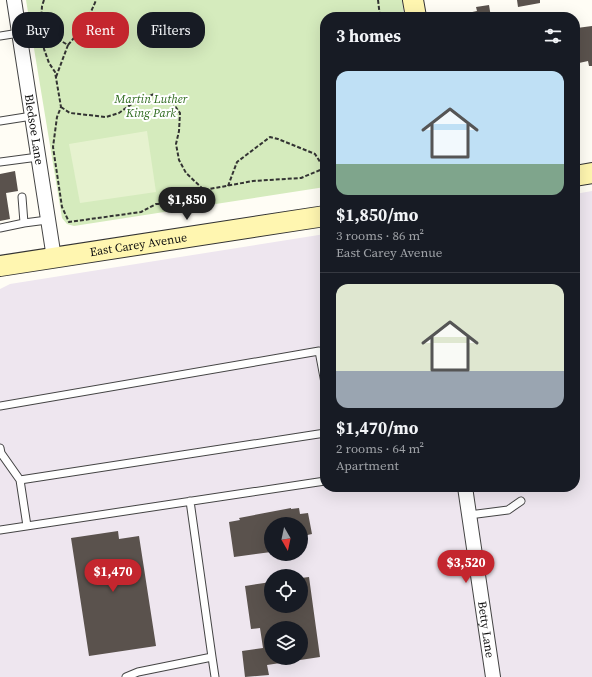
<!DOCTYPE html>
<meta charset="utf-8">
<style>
:root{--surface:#171b24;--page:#20242c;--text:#f1f3f6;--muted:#9ea1a6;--line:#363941;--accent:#c4262e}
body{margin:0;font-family:"Source Serif 4",serif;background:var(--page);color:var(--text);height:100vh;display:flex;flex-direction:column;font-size:15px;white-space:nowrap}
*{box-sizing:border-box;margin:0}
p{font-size:13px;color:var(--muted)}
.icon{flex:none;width:22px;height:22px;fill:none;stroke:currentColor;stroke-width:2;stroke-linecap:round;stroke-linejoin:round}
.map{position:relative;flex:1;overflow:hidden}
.details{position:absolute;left:320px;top:12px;width:260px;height:480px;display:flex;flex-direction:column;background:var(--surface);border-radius:16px;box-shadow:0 4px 16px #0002}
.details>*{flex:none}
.top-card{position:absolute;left:12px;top:12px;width:248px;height:36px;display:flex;gap:8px}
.needle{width:26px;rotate:171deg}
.tools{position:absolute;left:264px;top:517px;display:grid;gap:8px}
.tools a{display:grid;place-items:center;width:44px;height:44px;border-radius:50%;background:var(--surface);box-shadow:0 4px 16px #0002;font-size:20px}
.price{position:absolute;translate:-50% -34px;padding:0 9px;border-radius:14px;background:var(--accent);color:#fff;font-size:13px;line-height:26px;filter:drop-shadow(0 1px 2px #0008)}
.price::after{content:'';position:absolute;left:50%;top:24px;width:12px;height:9px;margin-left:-6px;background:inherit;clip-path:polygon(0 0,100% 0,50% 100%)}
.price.on{background:#222;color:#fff}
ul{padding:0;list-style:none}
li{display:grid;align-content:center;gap:8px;height:212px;padding:0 16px}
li+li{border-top:1px solid var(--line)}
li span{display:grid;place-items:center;height:124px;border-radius:12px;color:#555}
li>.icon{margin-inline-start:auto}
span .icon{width:72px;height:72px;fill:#fffc;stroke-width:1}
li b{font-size:17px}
h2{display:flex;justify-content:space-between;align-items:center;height:48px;padding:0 16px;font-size:17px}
.chip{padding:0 14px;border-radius:16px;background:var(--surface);box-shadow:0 4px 16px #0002;font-size:14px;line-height:36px}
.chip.on{background:var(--accent);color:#fff}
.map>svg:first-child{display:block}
.industrial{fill:#eee6ef;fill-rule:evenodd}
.green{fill:#d5ebbd}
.pitch{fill:#e6f2cf}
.building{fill:#5a524d;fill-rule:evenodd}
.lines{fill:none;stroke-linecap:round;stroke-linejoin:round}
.lane-casing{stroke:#444;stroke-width:9}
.street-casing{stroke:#444;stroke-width:16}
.secondary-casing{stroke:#333;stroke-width:22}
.path{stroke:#333;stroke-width:2;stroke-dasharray:4 2;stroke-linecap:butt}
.lane{stroke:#fff;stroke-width:7}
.street{stroke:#fff;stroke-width:14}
.secondary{stroke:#fff6b0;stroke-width:20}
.labels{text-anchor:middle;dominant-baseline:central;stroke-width:4;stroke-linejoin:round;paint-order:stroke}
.park-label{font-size:12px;font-style:italic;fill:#2f6b1f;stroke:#fff}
.street-label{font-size:12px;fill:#111;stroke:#fff}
</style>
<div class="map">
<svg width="592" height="677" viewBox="0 0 592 677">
<rect width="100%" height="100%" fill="#fffdf5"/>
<path class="industrial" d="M592,191V677H0V289L10,284L325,234V487H575V194ZM271,524H301V554H271ZM271,576H301V606H271ZM271,628H301V658H271Z"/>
<path class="green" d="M26,0H402L404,17H325V187L74,226L67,224L62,218Z"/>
<path class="pitch" d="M147,131L156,192L80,203L69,144Z"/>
<path class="building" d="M517,0H540V3L518,7Z
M489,5L491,17H464L463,14L477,11L476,7Z
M592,26V66H589L588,61L579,63L575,35L578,34L577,28Z
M15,171L18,191L6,193L10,219L0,221V174Z
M291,508V509L299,508L300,514L308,513L312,534L303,536L305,546L301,547V524H271V552L234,557L229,522L240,520L239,518Z
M118,531L119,539L139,536L156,646L89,656L71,538Z
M309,577L320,657L267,665L269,675L245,677L242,651L263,648L260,628L251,629L245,586L271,582V606H301V578ZM271,628H301V658H271Z"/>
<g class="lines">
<g class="lane-casing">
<path id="lane" d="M0,36L19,33
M0,121L32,116
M0,162L38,157
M22,197L24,223L47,220
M0,228L24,223
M0,406L319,351L325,383
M0,448L1,453L20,480
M469,515L508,510L521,501
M27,526L20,480L325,433
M0,530L325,481
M212,657L215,677
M126,677L138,672L212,657L190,501"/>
</g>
<g class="street-casing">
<g id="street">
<path id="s1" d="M14,0L54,258"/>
<path id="s2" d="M465,487L493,677"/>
</g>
</g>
<g class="secondary-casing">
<g id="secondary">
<path d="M413,0L416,17"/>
<path d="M575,176L592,173"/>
<path id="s3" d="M0,266L325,216"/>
</g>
</g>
<path class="path" d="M44,0L42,6L41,25L44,49L49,63L55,72L61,107L57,117L53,147L62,207L69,222L141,212L156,204H183L195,199L204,190L253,181L301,178L325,168
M378,0L380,17
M42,30L68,45L56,77
M68,45C81,30 89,18 96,0
M61,107L70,113L106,117L119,113L133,103L154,94L172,102L180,113L179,131L176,144L179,160L186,173L204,190
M228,186L237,162L270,137L278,139L315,154L324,168"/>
<use href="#lane" class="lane"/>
<use href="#street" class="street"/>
<use href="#secondary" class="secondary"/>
</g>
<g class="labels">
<g class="park-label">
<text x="151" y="99">Martin Luther<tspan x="151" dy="14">King Park</tspan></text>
</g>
<g class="street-label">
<text stroke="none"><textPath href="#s1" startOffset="131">Bledsoe Lane</textPath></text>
<text stroke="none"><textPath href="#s3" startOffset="140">East Carey Avenue</textPath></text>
<text stroke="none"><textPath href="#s2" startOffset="144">Betty Lane</textPath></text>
</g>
</g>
</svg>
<div class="tools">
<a><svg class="needle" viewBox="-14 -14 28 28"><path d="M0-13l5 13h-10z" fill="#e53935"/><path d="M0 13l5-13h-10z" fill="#9ea1a6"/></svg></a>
<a><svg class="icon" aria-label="locate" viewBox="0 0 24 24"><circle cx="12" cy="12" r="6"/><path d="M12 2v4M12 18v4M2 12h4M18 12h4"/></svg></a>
<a><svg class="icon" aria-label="layers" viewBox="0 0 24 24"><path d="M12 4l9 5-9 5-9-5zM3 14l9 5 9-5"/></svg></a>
</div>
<b class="price on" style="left:187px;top:221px">$1,850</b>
<b class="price" style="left:466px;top:584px">$3,520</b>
<b class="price" style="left:113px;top:593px">$1,470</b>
<div class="top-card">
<a class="chip">Buy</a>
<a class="chip on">Rent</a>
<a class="chip">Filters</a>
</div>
<section class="details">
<h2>3 homes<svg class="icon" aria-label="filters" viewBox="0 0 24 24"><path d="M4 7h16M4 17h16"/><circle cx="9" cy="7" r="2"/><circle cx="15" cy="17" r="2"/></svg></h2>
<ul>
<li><span style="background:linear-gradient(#bfe0f5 75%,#7fa58c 0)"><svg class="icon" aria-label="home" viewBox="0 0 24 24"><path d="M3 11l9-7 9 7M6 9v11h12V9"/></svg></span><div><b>$1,850/mo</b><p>3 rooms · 86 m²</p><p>East Carey Avenue</p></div></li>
<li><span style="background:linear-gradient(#dfe7d0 70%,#9aa5b1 0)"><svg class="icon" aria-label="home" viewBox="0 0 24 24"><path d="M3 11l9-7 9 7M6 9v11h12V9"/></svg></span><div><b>$1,470/mo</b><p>2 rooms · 64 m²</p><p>Apartment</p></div></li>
</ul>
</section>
</div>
